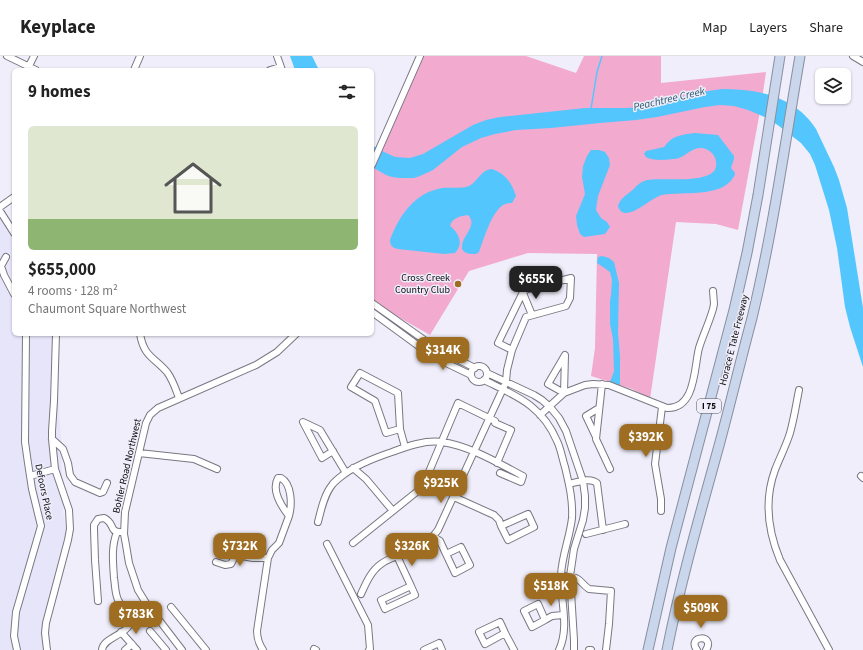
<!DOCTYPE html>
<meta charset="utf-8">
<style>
:root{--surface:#fff;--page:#f2f2f2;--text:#222;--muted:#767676;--line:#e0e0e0;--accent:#9e6d21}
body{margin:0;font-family:"Source Sans 3",sans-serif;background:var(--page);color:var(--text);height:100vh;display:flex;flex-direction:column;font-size:15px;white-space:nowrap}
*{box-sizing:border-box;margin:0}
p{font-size:13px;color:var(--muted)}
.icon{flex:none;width:22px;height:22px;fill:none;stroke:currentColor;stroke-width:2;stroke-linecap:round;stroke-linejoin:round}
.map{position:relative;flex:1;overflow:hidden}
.details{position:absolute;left:12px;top:12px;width:362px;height:268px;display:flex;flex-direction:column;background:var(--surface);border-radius:6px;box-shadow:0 1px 3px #0004}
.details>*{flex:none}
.tools{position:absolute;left:815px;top:12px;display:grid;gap:8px}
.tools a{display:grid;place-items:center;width:36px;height:36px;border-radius:6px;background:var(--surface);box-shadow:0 1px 3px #0004;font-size:20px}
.price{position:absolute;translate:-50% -34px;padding:0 9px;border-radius:8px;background:var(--accent);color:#fff;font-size:13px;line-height:26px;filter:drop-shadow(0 1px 2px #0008)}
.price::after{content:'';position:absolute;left:50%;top:24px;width:12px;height:9px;margin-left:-6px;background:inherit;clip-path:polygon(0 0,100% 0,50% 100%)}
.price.active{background:#222;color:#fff}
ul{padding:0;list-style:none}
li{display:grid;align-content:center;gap:8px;height:212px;padding:0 16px}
li span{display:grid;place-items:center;height:124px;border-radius:6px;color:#555}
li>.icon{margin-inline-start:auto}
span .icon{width:72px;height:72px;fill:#fffc;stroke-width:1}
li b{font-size:17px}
h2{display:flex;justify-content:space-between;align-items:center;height:48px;padding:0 16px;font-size:17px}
header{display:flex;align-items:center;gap:24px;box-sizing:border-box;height:56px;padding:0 20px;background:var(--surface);border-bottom:1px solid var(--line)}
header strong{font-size:19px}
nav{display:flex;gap:22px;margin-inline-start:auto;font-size:14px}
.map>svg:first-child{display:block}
.built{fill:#e7e5f9}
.green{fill:#f2aacf}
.water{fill:#54c6fe}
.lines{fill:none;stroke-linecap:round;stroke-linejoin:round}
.stream{stroke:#54c6fe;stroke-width:1.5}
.minor-casing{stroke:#797782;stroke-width:8}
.highway-casing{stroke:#888f9e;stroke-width:11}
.minor{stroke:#fff;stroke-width:6}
.highway{stroke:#cad6eb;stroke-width:9}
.poi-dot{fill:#9e6d21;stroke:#efeefa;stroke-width:1.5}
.labels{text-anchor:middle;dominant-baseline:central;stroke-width:3;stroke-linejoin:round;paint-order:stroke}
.shield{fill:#efeefa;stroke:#505056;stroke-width:1}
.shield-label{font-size:9px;font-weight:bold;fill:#0c0c10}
.poi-label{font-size:10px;fill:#0c0c10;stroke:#efeefa;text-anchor:end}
.street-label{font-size:10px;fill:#0c0c10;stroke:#efeefa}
.water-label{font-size:11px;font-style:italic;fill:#26556c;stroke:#efeefa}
</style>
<header>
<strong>Keyplace</strong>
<nav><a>Map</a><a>Layers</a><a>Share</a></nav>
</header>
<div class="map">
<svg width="863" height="594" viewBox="0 0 863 594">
<rect width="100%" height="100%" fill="#efeefa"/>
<path class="built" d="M0,158L14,180V278H54L61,382L63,455L68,486L44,569L47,594H0Z"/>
<path class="green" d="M424,0H526L576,17L584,0H661V27L766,16L761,50L738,174L716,168L676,166L650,343L632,333L591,320L595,292L597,198L528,197L469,215L430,279L372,246V117Z"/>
<path class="water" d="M290,0H312L319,14H295Z
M722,33C758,33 795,40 816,73L834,111L839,124L847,152L863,252V311L850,271L845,251L837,192L829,154L815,109L810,98L801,87L779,70L767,62L748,54L734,50L720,49L705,51L657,61L636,64L600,67L551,72L516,74L495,78L481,82L462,91L433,114L420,120L414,122H399L392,121L386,119L372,111V89L382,95L395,101L410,102L423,98L473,69L486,64L500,61L585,52H627L641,51L655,48L701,36Z
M695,77L718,79L734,100V103L731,112C732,114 734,115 735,117C735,119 734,121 733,122C720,142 683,135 662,139C651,141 624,170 618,150C620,143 625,140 630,136C637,131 637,127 647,124C661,121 712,129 716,111C718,99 707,89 695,93C689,95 685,100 679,102C672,104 654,105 648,102C645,101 646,100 644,98L646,95L664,91C673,79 681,79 695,77Z
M591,94H599L605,96L609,102L610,109L598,140L596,154L601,162L607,166L610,171L605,178L584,181L580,178L577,169L576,160L585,138L582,121L583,110L587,100Z
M491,113C504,116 512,127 516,140L512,147C509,147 505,148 503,149C491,157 484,183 479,196L476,198C470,198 465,198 462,193C462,190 462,186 464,183C468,175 476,167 468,159C460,160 452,162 450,170C459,177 464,188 455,197L444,198L398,193C393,192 390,190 390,184C399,160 414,137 442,132C450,131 462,133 469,130C478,125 480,115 491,113Z
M602,200L609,202L614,206L619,227L618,277L620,300V329L610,326L614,315L613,283L610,268V245L611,239L612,224L610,216L603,211L597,207L598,201Z"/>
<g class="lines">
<path class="stream" d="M591,53L597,16L602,0"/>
<g class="minor-casing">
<path id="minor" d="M7,0L36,14
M277,0L282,14
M853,0L863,6
M29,10L34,0
M134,14L140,0
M270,14L280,11
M372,109L420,0
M0,151L14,141
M0,155L14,177
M6,201L1,210L4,219L14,238
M571,222L570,242L566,250L526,261L512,294L498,287L524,234Z
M523,237L532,259
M372,247L437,293L475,312
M372,256L424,294L444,306L471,319
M140,278C144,301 154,301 167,316C173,324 176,334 179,342
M565,299L564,337L548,328Z
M471 318a8 8 0 1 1 16 0a8 8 0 1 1-16 0Z
M487,317L534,339L542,344L550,351L559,362L566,375L583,425L585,440V452L583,464L574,493L570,520L574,584V594
M484,324C516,340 542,349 557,385C561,393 562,402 565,411C569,428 573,444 572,462C570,481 562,499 561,519C560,543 570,571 559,594
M602,328L596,383L610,413
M799,334C796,349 794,363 790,377C786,390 780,401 775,414C764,444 768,475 780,504L829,594
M540,359L564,337L585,329L593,328L609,329L667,352C696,353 694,311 699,292C703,279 709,267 713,253L714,248L713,235
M400,373L386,377L375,345L351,331L360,317L398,337L400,373L405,391
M596,381L586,360L599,352
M52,383L63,393L68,407L70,419L75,426L100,437L103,436L107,427
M333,395L322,402L303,366L320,374L346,417
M139,397L194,403L217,413
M353,412L366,423L393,455
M30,420L55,413
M861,420L863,422
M569,428C578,426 590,421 597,427L603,474
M454,441L494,459L499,464L501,470
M661,455V443L655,408L662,351
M528,458L534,471L508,484L501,470Z
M318,466C321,454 324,439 332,429C335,425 339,422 343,419C358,408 374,402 392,396C408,390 425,384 442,386C470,390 498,407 523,420L521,426L500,417
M586,478L625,468
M433,480L440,485L446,498
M353,487L419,434L423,430L458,347L495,365V367L511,374L497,407
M327,488L368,569L370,593L369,594
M461,491L470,509L455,517L446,498Z
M397,500L411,530
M216,506L225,509L231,508L234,502L242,500L253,502H268
M567,520C581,521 580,527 589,533L611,535L609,568L606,594
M411,530L415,539L385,553L381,544Z
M361,538C366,527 371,515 381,508C393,499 408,498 421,492C428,488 433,480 438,474L506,326L507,314L512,294
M98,545L95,504L94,473V469L98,463L104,462C115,467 109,476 120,476
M538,548L545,564L532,571L524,555Z
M171,551L206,594
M545,564L552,560L563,559
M500,566L505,577L485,588L479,576Z
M150,575L166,594
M121,576L137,594
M505,577L514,594
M314,593L316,594
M17,594L14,580L16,556L41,470L32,433L28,407L25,386L26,278
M47,594L45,577L46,567L68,484L70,473L69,454L55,413L52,383V375L54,345L56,278
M102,594C103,581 129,579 131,564C131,563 131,562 130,561C129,559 126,556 124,554C122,550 118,545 117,541C115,535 115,528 114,522C113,506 111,491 117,476
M125,594L132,588
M182,594L146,547L138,534L129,507L126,489L124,478L125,456L146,367L150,359L158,352L256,309L277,296L296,278
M263,594C259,588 257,583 257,575L268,502L272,494L279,487L289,460C282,451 271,434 278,422H281C292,428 292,449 289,460
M424,594L439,587L442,594
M589,594H591
M697,594C686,579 716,578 706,594"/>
</g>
<g class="highway-casing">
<path id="highway" d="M648,594L671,492L734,254L747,197L758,139L780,0
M667,594C681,524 701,455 720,386C731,345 741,303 752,262C773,175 785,87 800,0"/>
</g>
<use href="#minor" class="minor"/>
<use href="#highway" class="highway"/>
</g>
<circle class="poi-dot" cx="458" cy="228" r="4"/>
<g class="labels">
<rect class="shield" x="697" y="343" width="24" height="14" rx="3"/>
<g class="shield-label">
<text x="709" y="350">I 75</text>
</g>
<g class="poi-label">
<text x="450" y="222">Cross Creek<tspan x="450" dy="12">Country Club</tspan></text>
</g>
<g class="street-label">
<text transform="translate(734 284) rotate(-76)">Horace E Tate Freeway</text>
<text transform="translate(127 410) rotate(-77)">Bohler Road Northwest</text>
<text transform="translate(44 436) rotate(78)">Defoors Place</text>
</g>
<g class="water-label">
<text transform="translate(669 43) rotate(-13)">Peachtree Creek</text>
</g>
</g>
</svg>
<div class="tools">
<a><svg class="icon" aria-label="layers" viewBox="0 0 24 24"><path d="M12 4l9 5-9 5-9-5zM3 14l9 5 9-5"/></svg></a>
</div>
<b class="price active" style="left:536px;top:244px">$655K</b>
<b class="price" style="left:443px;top:315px">$314K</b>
<b class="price" style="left:646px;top:402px">$392K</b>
<b class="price" style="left:441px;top:448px">$925K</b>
<b class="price" style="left:240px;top:511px">$732K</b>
<b class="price" style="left:412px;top:511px">$326K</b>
<b class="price" style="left:551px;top:551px">$518K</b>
<b class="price" style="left:701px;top:573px">$509K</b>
<b class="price" style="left:136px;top:579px">$783K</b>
<section class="details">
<h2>9 homes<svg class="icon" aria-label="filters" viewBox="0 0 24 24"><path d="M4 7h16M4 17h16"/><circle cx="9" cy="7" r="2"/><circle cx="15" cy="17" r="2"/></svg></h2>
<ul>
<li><span style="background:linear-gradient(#dfe7d0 75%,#8fb573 0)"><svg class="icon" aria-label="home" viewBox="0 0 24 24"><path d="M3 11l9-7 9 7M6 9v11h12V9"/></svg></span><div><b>$655,000</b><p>4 rooms · 128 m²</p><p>Chaumont Square Northwest</p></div></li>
</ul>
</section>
</div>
